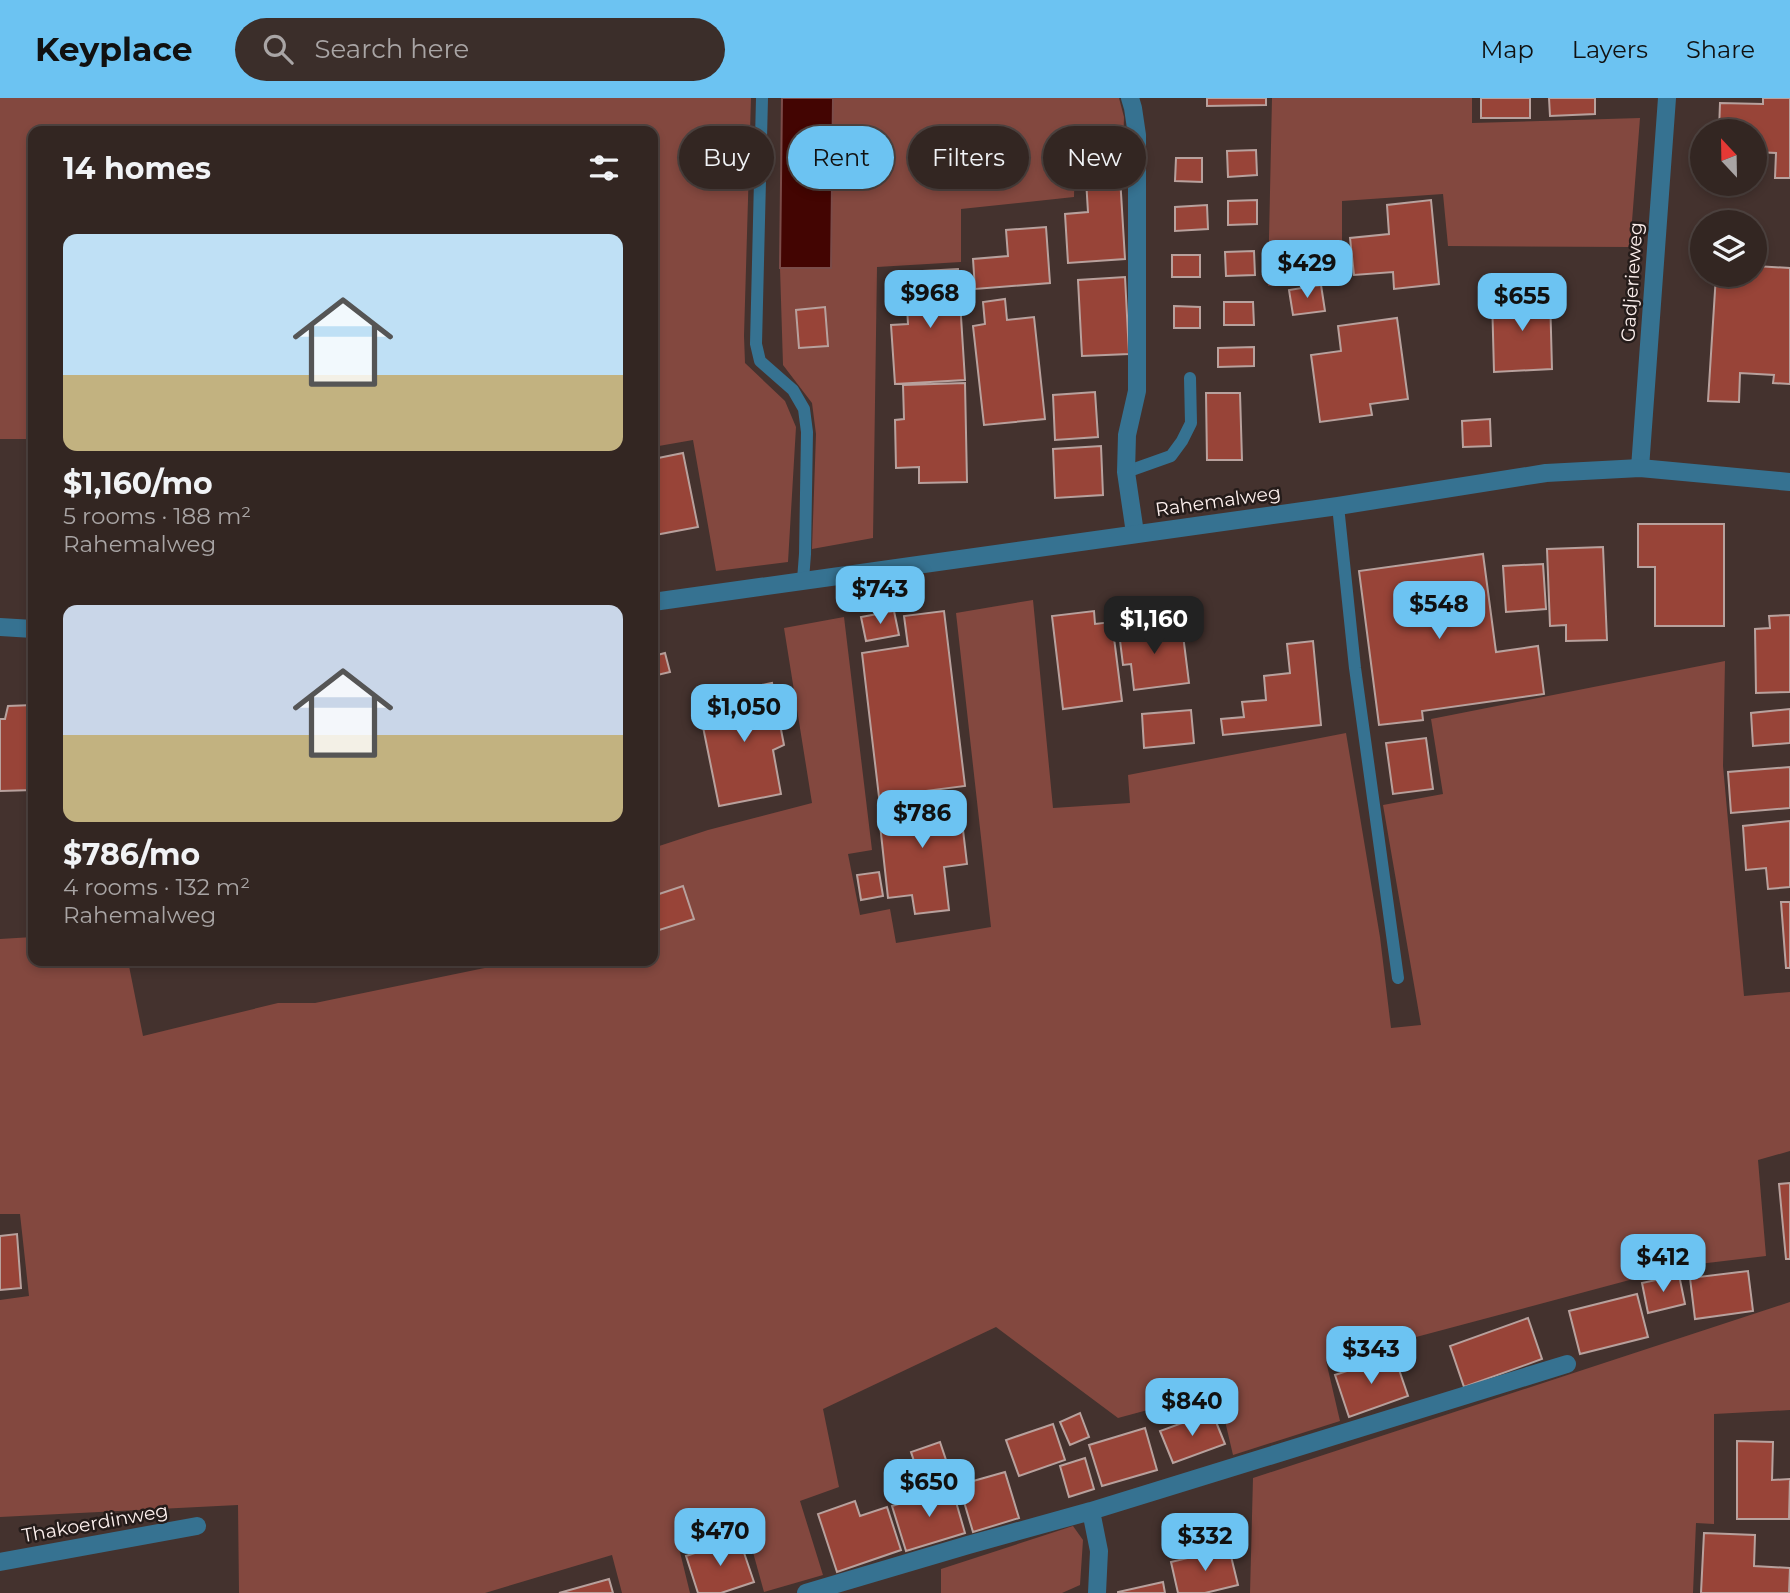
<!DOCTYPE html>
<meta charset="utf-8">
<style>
:root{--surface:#332622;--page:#3b2e2a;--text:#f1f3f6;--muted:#a9a5a5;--line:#4e4340;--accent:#6cc3f2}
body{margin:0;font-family:Montserrat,sans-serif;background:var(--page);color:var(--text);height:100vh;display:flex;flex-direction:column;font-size:26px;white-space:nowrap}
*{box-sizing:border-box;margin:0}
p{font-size:23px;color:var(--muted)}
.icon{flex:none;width:38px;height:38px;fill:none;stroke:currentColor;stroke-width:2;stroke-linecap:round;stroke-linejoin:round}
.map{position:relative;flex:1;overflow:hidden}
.sheet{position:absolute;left:28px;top:28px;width:630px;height:840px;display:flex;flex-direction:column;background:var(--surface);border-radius:14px;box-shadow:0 4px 10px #0003,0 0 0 2px var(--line)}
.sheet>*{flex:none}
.guide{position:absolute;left:679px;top:28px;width:665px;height:63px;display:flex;gap:14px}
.needle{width:46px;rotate:338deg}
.tools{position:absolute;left:1690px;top:21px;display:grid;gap:14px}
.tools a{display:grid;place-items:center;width:77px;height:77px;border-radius:50%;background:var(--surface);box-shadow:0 4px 10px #0003,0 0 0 2px var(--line);font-size:35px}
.price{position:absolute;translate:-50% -60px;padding:0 16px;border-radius:14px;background:var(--accent);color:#111;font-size:23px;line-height:46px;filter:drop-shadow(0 2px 4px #0008)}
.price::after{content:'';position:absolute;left:50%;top:42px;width:21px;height:16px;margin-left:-10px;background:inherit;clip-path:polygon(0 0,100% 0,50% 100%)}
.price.active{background:#222;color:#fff}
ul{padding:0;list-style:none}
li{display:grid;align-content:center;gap:14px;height:371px;padding:0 35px}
li span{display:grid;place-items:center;height:217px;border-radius:14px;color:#555}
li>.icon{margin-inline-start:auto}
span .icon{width:126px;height:126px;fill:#fffc;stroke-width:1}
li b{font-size:30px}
h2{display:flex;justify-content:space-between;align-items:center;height:84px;padding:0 35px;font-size:30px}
.pill{padding:0 24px;border-radius:32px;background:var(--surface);box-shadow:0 4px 10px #0003,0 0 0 2px var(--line);font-size:24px;line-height:63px}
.pill.active{background:var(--accent);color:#111}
header{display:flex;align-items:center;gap:42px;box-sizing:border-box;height:98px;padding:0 35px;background:var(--accent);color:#111}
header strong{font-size:33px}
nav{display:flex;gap:38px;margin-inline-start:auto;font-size:24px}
.search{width:490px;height:63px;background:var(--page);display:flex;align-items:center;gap:18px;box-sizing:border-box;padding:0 24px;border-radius:38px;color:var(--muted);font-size:26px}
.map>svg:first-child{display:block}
.green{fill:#83483f}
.water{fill:#430502;stroke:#7b4c49;stroke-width:2}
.building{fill:#984438;stroke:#b8a19d;stroke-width:2}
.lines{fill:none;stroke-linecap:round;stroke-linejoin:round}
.service{stroke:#367291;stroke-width:12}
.minor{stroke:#367291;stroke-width:18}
.tertiary{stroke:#367291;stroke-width:18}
.labels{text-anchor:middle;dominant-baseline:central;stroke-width:5;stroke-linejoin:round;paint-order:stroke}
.street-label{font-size:19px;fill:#fdf0ee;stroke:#251c1a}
</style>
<header>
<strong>Keyplace</strong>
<div class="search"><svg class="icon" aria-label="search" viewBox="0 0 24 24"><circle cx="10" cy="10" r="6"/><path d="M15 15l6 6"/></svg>Search here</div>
<nav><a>Map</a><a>Layers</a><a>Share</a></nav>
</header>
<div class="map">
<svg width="1790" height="1495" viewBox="0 0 1790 1495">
<rect width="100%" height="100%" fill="#44322e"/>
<path class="green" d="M0,0H751L744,238L745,265L785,303L796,329L788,464L716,473L693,342L653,349V33H33V341H0Z
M833,0H1119L1124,19L1123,50L1075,55L1074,99L961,111V164L877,169L873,440L812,451L816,336L812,305L783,267L780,170H831Z
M1272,0H1472V25L1640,20L1630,149L1448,148L1443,96L1342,103V183L1268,188Z
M1033,502L1053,710L1130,705L1128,677L1346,635L1380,839L1391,930L1421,927L1383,707L1443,696L1431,621L1725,563L1723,668L1744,898L1790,894V1053L1758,1062L1766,1158L1682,1168L1326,1263L1340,1323L1233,1357L1218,1293L1118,1320L996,1229L823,1311L839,1389L800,1403L823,1477L764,1494L743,1418L676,1438L690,1495H622L612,1457L485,1495H239L238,1407L0,1419V1202L29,1198L20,1116H0V841L33,839V863H128L143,938L278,905H315L519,863H653V750L708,732L812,705L784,530L844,519L872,752L848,756L860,817L890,811L896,845L991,829L956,515Z
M1790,1204V1312L1714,1316V1426L1696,1425L1693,1495H1250L1253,1380Z
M1073,1428L1083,1442L1080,1487L1062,1495H941V1471Z"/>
<path class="water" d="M782,0H833L831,170H780Z"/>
<path class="building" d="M1207,0H1266V7L1207,8Z
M1481,0H1530V20H1481Z
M1549,0H1595V16L1550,18Z
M1763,0H1790V80H1775L1776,55L1755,54V33H1719L1720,5L1763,6Z
M1256,52L1257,77L1228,79L1227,53Z
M1176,60H1202V84L1175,83Z
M1119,62L1125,161L1068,165L1065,116L1088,114L1085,65Z
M1257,102V126L1228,127V103Z
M1431,102L1439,186L1394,191L1393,174L1354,177L1350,140L1389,136L1387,107Z
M1207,107L1208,131L1175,133V109Z
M1046,129L1050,185L975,191L973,161L1008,158L1006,132Z
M1254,153L1255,177L1226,178L1225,154Z
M1172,157H1200V179H1172Z
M1755,168L1790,170V286L1773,285L1774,277L1740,275L1739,304L1708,303L1716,177H1755Z
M958,171L965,282L895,286L891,227L908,226L905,174Z
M1125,179L1129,256L1082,258L1078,182Z
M1321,187L1325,213L1293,217L1289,192Z
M1550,197L1552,271L1494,274L1492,199Z
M1005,201L1007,222L1034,219L1045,321L984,327L973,228L985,226L983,204Z
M1224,204H1253L1254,227H1224Z
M1174,208L1200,209V230H1174Z
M825,209L828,248L799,250L796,212Z
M1397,220L1408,301L1370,306L1372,317L1320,324L1311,257L1341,253L1338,228Z
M1254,249V268L1218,269V250Z
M965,285L967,384L919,385V369L896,370L895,322L904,321L903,287Z
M1095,294L1098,339L1055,342L1053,297Z
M1206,295H1240L1242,362H1207Z
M1490,321L1491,348L1463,349L1462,323Z
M1101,348L1103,397L1055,400L1053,351Z
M683,355L698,429L655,437L653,428V361Z
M31,382H33V447H29Z
M1638,426H1724V528H1655V469H1638Z
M1603,449L1607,542L1566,543V527L1550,528L1547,451Z
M1483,456L1496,554L1538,548L1544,596L1422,613L1423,622L1379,627L1359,473Z
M1543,466L1546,511L1506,514L1503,468Z
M894,513L899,537L866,543L861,519Z
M944,513L965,688L879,699L862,555L908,548L904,518Z
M1094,513L1095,526L1112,524L1122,603L1063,611L1052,518Z
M1790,517V594L1756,595L1755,531L1770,530L1769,518Z
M1138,524L1139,531L1162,528V532L1182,529L1189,585L1134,592L1131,566L1123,567L1118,526Z
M1313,543L1321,627L1223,637L1221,621L1244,619L1242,604L1266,602L1264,578L1290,575L1287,546Z
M665,555L670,574L653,578V558Z
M772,585L784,647L773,652L781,696L719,708L700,614L723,609L720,595Z
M33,607V692L0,693V621H5L8,608Z
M1790,611V645L1753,648L1751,615Z
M1191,612L1194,645L1144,650L1142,616Z
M1426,640L1433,691L1393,696L1386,645Z
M1790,669V710L1731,715L1728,674Z
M959,698L967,766L944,769L949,812L915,816L912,797L888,800L878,708Z
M1790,723V789L1768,791L1766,770L1746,772L1743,728Z
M879,774L883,798L861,802L857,777Z
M683,788L694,821L653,834V798Z
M1781,804H1790V870H1786Z
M1790,1085V1161H1786L1779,1086Z
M17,1136L21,1190L0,1192V1138Z
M1748,1173L1753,1213L1695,1221L1690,1180Z
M1679,1177L1685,1206L1648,1215L1642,1185Z
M1637,1196L1648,1239L1580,1256L1569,1213Z
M1528,1220L1542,1261L1464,1289L1450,1248Z
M1394,1257L1408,1298L1349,1319L1335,1277Z
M1212,1314L1225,1346L1173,1365L1160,1333Z
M1080,1315L1089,1339L1070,1347L1060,1324Z
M1053,1326L1065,1362L1019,1378L1006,1342Z
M1145,1330L1157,1372L1102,1388L1089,1347Z
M1737,1343L1773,1344L1772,1382L1790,1381L1789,1421H1737Z
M940,1344L952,1380L923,1390L911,1354Z
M1085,1360L1094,1391L1069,1399L1060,1368Z
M1005,1374L1019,1420L973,1434L959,1387Z
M952,1390L965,1435L906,1453L892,1408Z
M855,1403L860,1418L887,1409L901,1452L837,1474L818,1416Z
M1704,1435L1755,1437L1754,1468L1790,1470L1789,1495H1701Z
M739,1440L754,1484L721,1495H698L686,1458Z
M1229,1450L1238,1487L1205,1495H1178L1171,1464Z
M609,1481L613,1495H559Z
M1163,1484L1165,1495H1118V1494Z"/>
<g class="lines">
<path class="service" d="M762,0L756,246L760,263L793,292L804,311L807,334L805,456L803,482
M1126,374L1171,358L1182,343L1191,325L1190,280
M1338,408L1355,570L1398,880"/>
<path class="minor" d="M1130,0L1133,10L1137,37V293L1127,337L1126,374L1135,435
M1640,370L1667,0
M1091,1413L1099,1453L1097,1495
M0,1464L197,1428
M806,1495L968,1447L1091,1413L1567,1266"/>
<path class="tertiary" d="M653,504L1338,408L1546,375L1640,370L1790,384
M0,529L33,531"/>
</g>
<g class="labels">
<g class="street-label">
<text transform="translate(1632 184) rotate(-86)">Gadjerieweg</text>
<text transform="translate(1218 403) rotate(-8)">Rahemalweg</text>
<text transform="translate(95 1425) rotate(-10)">Thakoerdinweg</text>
</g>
</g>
</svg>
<div class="tools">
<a><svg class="needle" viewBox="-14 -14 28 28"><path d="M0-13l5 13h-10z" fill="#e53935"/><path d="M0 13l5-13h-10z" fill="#a9a5a5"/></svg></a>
<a><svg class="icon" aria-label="layers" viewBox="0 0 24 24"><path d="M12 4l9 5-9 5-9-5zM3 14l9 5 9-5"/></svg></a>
</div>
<b class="price" style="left:1307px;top:202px">$429</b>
<b class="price" style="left:930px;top:232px">$968</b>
<b class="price" style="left:1522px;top:235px">$655</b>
<b class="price" style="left:880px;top:528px">$743</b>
<b class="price" style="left:1439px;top:543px">$548</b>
<b class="price active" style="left:1154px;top:558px">$1,160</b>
<b class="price" style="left:744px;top:646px">$1,050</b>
<b class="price" style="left:922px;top:752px">$786</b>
<b class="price" style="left:1663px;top:1196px">$412</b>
<b class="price" style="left:1371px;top:1288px">$343</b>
<b class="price" style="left:1192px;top:1340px">$840</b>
<b class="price" style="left:929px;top:1421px">$650</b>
<b class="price" style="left:720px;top:1470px">$470</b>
<b class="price" style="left:1205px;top:1475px">$332</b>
<div class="guide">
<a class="pill">Buy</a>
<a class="pill active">Rent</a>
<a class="pill">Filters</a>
<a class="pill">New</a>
</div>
<section class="sheet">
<h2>14 homes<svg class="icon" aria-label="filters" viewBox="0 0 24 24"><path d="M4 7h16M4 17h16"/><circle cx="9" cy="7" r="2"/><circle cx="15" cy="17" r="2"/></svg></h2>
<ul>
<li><span style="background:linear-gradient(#bfe0f5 65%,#c2b280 0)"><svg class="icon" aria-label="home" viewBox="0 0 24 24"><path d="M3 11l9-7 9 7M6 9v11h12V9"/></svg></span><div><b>$1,160/mo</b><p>5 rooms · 188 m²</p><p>Rahemalweg</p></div></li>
<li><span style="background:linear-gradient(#c9d6e8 60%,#c2b280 0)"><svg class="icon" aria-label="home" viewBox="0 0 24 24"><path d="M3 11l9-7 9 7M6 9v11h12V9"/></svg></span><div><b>$786/mo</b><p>4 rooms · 132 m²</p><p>Rahemalweg</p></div></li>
</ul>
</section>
</div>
